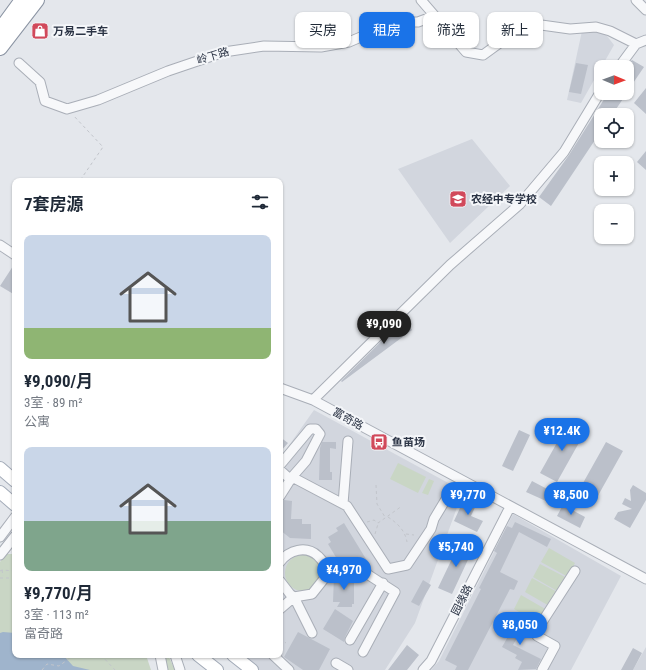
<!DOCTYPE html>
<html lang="zh">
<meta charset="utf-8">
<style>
:root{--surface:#fff;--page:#f2f2f3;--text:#1f2937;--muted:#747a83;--accent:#1a73e8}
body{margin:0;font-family:"Roboto Condensed","Noto Sans SC",sans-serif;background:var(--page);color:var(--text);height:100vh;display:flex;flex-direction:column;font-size:15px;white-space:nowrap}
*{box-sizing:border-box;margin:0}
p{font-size:13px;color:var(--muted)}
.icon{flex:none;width:22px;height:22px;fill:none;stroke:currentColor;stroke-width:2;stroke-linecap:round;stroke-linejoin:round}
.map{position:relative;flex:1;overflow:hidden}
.side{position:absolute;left:12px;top:178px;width:271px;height:480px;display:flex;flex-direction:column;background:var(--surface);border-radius:8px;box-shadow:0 1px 3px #0004}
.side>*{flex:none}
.hud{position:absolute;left:295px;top:12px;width:291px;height:36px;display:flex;gap:8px}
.needle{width:26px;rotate:91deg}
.controls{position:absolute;left:594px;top:60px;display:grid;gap:8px}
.controls a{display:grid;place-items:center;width:40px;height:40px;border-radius:8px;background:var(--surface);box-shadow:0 1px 3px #0004;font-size:20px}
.price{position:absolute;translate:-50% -34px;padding:0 9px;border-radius:14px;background:var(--accent);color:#fff;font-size:13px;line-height:26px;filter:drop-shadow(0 1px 2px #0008)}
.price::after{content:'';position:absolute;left:50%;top:24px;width:12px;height:9px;margin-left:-6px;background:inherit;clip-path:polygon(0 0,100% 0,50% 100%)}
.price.active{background:#222;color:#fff}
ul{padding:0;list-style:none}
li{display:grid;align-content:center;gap:8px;height:212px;padding:0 12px}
li span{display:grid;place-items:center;height:124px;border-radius:8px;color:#555}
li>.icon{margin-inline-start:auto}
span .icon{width:72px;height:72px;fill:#fffc;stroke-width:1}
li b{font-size:17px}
h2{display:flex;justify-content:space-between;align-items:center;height:48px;padding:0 12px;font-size:17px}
.chip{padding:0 14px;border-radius:8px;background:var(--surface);box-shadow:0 1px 3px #0004;font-size:14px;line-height:36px}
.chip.active{background:var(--accent);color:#fff}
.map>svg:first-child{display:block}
.built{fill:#d2d6de}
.green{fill:#c9d6c5}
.water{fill:#9fb4cc}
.building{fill:#bbc0ca}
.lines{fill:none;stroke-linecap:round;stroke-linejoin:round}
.minor-casing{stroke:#a9aeb7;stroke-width:11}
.major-casing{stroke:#a3abb8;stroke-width:14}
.highway-casing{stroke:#8b94a3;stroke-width:16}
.path{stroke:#c2c5cb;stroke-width:1;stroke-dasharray:3 3;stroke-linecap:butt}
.minor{stroke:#f7f8fa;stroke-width:9}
.major{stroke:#fff;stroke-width:12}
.highway{stroke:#fff;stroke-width:14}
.labels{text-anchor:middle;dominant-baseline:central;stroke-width:4;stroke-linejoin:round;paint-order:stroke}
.poi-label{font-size:11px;font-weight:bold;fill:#2b3445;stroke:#f4f6f9;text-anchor:start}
.street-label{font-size:11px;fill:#2b3445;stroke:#f4f6f9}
</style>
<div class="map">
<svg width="646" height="670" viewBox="0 0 646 670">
<rect width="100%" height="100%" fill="#e4e7ec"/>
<path class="built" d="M597,30L607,36L614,45L581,103L567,100L582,31Z
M472,139L510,186L450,243L398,169Z
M314,410L463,491L415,623L385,670H256L233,655H280V458Z
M513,514L621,576L571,670H431L439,661Z
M646,647V670H633Z"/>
<path class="green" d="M398,463L426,477L418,493L390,479Z
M429,479L434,481L428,495L422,493Z
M549,548L575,563L568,577L541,562Z
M5,554H15V655H146L151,670H0V562Z
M285 573a18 18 0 1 1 36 0a18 18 0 1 1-36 0Z
M540,564L567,578L559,592L533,577Z
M532,578L559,593L551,607L525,592Z
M521,595L547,610L540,624L514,609Z
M162,655H168L175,670H166Z"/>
<path class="water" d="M3,632L15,633V655H63L73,666L90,670H0V633Z"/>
<path class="building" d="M632,60L644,67L627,92V66Z
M576,63L588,65L581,94L569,92Z
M646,88V114L634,103Z
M608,93H627L612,115H601V131L551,206L539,197L569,155Z
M646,151V170L637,162Z
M15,263V295L0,286Z
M404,319L412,330L342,382L341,381Z
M568,423L585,432L557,482L540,473Z
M519,430L530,435L513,471L502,466Z
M280,437L288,443L280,452Z
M322,442H336V449L330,448V472H332V480H319L320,448Z
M606,442L623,451L595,501L578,492Z
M532,481L551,491L546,501L526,492Z
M633,485L646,493V500L630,528L614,519L618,512L632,509L622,504L625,498L631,501L630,490Z
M465,497L477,503L471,516L483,521L477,532L454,521Z
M284,500L292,501L291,519H302V524H311V539L290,538L280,530L281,502Z
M563,505L585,517L580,528L557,516Z
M515,522L551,539L547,547L519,532L500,572L518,581L514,590L510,589L468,670H455L457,666L445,660L481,589L479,588L497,553L494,551L507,526L512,528Z
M344,523L366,559L360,563L356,558L347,564L345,561L340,564L328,544L331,542L328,537L338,531L336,528Z
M460,542L473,549L452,594L438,588Z
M334,576L354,577V604H352V607H337L340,602H333Z
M423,580L431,585L419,606L411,602Z
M335,609L353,621L345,637L344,642L323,629Z
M513,615L526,622L513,645L541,659L536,669L518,670L522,662L515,658L517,655L502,647L514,626L509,623Z
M298,632L330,649L319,670H303L284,657Z
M407,645L419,655L407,670H388Z
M633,648L642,653L633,670H621Z"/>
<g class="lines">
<g class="minor-casing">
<path id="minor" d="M421,0L466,52L483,55L527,23L570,29L596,27L610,31L636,44
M636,0L646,10
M19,63L40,82L45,101L67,109L98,100L168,71L224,52L264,46L321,47L349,42L396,22H418L434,16
M619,67L636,44L646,40
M0,245L15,255
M280,388L313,400L646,579
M313,400L450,265L520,204L564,152L601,91
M280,465L310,429H316L320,434L306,461L292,477
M280,470L291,480
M280,496L292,477L347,506L388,569L407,565L431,529L434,519L446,499
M343,504L348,441
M0,537L15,517
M0,555L15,536
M280,562C289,550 306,545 318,556C323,561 326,566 331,570
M280,581L290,594L294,597L312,633
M280,609L294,597L312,594L331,570L364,572L395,592L363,652
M350,640L383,583
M160,655L163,670
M175,655L180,670
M273,655L289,670
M336,663L348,670
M423,670L431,661L510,507
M542,670L555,646L537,636V630L575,571"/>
</g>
<g class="major-casing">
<path id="major" d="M0,468L15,481
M0,492L15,505
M198,655L217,670
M233,655L252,670"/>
</g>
<g class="highway-casing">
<path id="highway" d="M0,30L22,0
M0,48L37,0"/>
</g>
<path class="path" d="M68,181L81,179L103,147L73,115
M376,485L377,504L385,517
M388,517C397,523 405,530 407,542
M367,522L374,520L378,523L402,506
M375,534L378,524
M406,534L414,535
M2,570L3,576
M0,571L2,570L15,571
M0,578H15
M280,639L286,643
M101,655L115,670
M42,670L47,664L59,666L74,655"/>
<use href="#minor" class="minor"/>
<use href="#major" class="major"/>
<use href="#highway" class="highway"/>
</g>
<defs>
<g id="shop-square" transform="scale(0.9)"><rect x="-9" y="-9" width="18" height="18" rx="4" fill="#d1495b" stroke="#f4f6f9"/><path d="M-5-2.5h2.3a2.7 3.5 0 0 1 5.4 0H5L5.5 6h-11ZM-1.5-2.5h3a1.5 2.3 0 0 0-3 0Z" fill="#fff"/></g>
<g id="university-square" transform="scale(0.9)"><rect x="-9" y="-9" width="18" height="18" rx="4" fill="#d1495b" stroke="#f4f6f9"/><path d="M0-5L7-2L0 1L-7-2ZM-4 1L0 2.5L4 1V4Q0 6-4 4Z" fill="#fff"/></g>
<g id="bus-square" transform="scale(0.9)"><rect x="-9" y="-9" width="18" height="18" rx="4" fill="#d1495b" stroke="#f4f6f9"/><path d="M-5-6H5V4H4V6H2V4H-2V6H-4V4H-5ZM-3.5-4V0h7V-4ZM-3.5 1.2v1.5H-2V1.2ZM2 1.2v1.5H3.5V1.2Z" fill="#fff"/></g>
</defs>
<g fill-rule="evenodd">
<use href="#shop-square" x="40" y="31"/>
<use href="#university-square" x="458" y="199"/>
<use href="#bus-square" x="379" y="442"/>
</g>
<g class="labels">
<g class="poi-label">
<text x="53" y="31">万易二手车</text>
<text x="471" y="199">农经中专学校</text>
<text x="392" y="442">鱼苗场</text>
</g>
<g class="street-label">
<text transform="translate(213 56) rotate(-16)">岭下路</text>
<text transform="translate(348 419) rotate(29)">富奇路</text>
<text transform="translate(462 600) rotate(-63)">园缘路</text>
</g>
</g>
</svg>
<div class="controls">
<a><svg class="needle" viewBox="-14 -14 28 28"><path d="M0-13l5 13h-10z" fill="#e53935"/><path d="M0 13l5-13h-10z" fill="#747a83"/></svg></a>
<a><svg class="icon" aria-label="locate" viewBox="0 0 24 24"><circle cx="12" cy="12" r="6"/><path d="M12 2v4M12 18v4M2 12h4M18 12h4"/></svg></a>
<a>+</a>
<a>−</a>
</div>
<b class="price active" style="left:384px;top:345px">¥9,090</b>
<b class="price" style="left:562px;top:452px">¥12.4K</b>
<b class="price" style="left:468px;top:516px">¥9,770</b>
<b class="price" style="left:571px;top:516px">¥8,500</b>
<b class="price" style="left:456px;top:568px">¥5,740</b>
<b class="price" style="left:344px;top:591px">¥4,970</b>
<b class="price" style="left:520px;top:646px">¥8,050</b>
<div class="hud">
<a class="chip">买房</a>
<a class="chip active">租房</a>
<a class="chip">筛选</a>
<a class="chip">新上</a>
</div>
<section class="side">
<h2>7套房源<svg class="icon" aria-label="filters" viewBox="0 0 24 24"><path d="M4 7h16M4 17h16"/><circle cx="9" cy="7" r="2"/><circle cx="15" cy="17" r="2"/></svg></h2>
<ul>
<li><span style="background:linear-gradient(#c9d6e8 75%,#8fb573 0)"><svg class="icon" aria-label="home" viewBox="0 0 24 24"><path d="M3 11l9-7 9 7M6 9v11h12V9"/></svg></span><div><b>¥9,090/月</b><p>3室 · 89 m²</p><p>公寓</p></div></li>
<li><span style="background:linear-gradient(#c9d6e8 60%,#7fa58c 0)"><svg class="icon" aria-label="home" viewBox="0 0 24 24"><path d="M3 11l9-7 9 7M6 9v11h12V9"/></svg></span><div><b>¥9,770/月</b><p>3室 · 113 m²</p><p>富奇路</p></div></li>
</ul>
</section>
</div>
